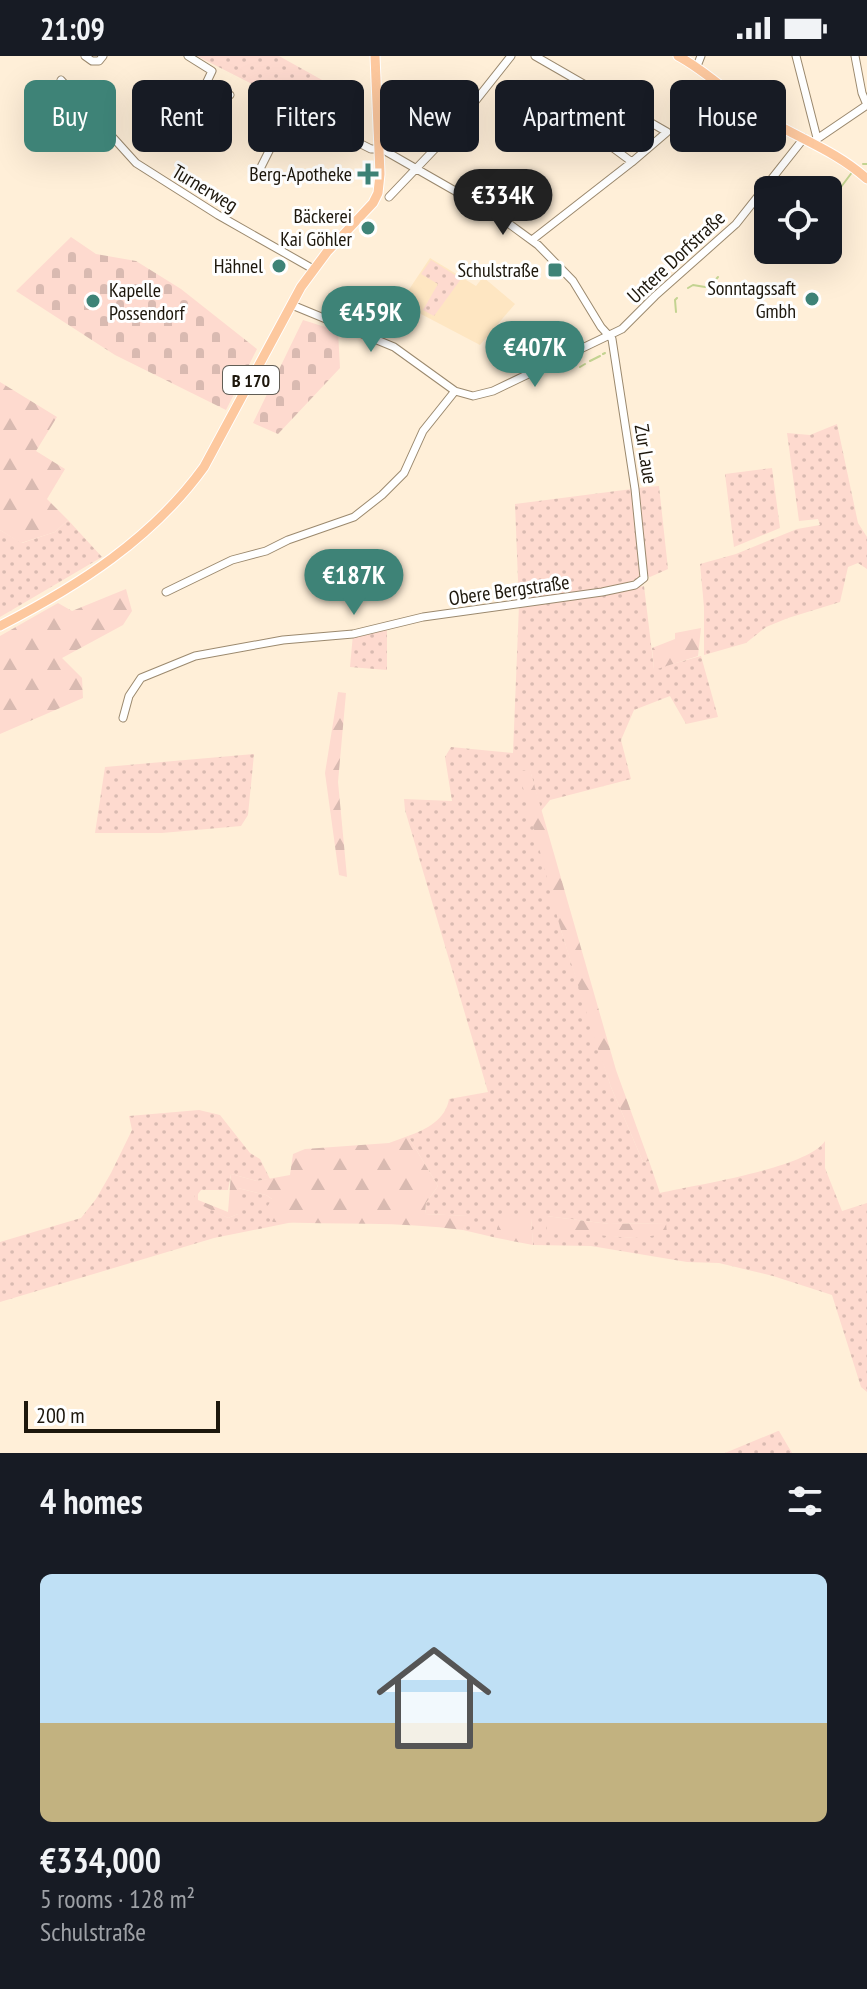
<!DOCTYPE html>
<meta charset="utf-8">
<style>
:root{--surface:#171b24;--page:#20242c;--text:#f1f3f6;--muted:#9ea1a6;--line:#363941;--accent:#3e8377}
body{margin:0;font-family:"PT Sans Narrow",sans-serif;background:var(--page);color:var(--text);height:100vh;display:flex;flex-direction:column;font-size:30px;white-space:nowrap}
*{box-sizing:border-box;margin:0}
p{font-size:26px;color:var(--muted)}
.icon{flex:none;width:44px;height:44px;fill:none;stroke:currentColor;stroke-width:2;stroke-linecap:round;stroke-linejoin:round}
.map{position:relative;height:1397px;overflow:hidden}
.drawer{display:flex;flex-direction:column;background:var(--surface);flex:1}
.drawer>*{flex:none}
.banner{position:absolute;left:24px;top:24px;width:820px;height:72px;display:flex;gap:16px}
.tools{position:absolute;left:754px;top:120px;display:grid;gap:16px}
.tools a{display:grid;place-items:center;width:88px;height:88px;border-radius:12px;background:var(--surface);box-shadow:0 8px 32px #0002;font-size:40px}
.scale{position:absolute;left:24px;bottom:20px;width:196px;box-sizing:border-box;padding-left:8px;border:4px solid #1d170c;border-top:0;font-size:22px;line-height:28px;white-space:nowrap;color:#1d170c;-webkit-text-stroke:6px #fff;paint-order:stroke}
.price{position:absolute;translate:-50% -68px;padding:0 18px;border-radius:28px;background:var(--accent);color:#fff;font-size:26px;line-height:52px;filter:drop-shadow(0 2px 4px #0008)}
.price::after{content:'';position:absolute;left:50%;top:48px;width:24px;height:18px;margin-left:-12px;background:inherit;clip-path:polygon(0 0,100% 0,50% 100%)}
.price.selected{background:#222;color:#fff}
ul{padding:0;list-style:none}
li{display:grid;align-content:center;gap:16px;height:424px;padding:0 40px}
li+li{border-top:2px solid var(--line)}
li span{display:grid;place-items:center;height:248px;border-radius:12px;color:#555}
li>.icon{margin-inline-start:auto}
span .icon{width:144px;height:144px;fill:#fffc;stroke-width:1}
li b{font-size:34px}
h2{display:flex;justify-content:space-between;align-items:center;height:96px;padding:0 40px;font-size:34px}
.pill{padding:0 28px;border-radius:12px;background:var(--surface);box-shadow:0 8px 32px #0002;font-size:28px;line-height:72px}
.pill.selected{background:var(--accent);color:#fff}
.status{display:flex;justify-content:space-between;align-items:center;height:56px;padding:0 40px;background:var(--surface);direction:ltr}
.status svg{height:22px;fill:currentColor}
.map>svg:first-child{display:block}
.built{fill:#fee6c2}
.grass{fill:url(#grass-dots);fill-rule:evenodd}
.forest{fill:url(#forest-firs)}
.cemetery{fill:url(#cemetery-stones)}
.lines{fill:none;stroke-linecap:round;stroke-linejoin:round}
.stream{stroke:#c3d391;stroke-width:2}
.minor-casing{stroke:#9b896e;stroke-width:9}
.major-casing{stroke:#fff;stroke-width:11}
.minor{stroke:#fff;stroke-width:7}
.major{stroke:#fdc89e;stroke-width:9}
.poi-dot{fill:#3e8377;stroke:#fff;stroke-width:3}
.labels{text-anchor:middle;dominant-baseline:central;stroke-width:6;stroke-linejoin:round;paint-order:stroke}
.shield{fill:#fff;stroke:#615d55;stroke-width:2}
.shield-label{font-size:18px;font-weight:bold;fill:#1d170c}
.poi-label{font-size:20px;fill:#1d170c;stroke:#fff;text-anchor:end}
.street-label{font-size:20px;fill:#1d170c;stroke:#fff}
</style>
<div class="status"><b>21:09</b><svg viewBox="0 0 49 12"><path d="M0 12V9h3v3zM5 12V6h3v6zM10 12V3h3v9zM15 12V0h3v12zM26 1h20v11H26zM47 4h2v5h-2z"/></svg></div>
<div class="map">
<svg width="867" height="1397" viewBox="0 0 867 1397">
<defs>
<pattern id="grass-dots" width="8" height="8" patternUnits="userSpaceOnUse" patternTransform="scale(2)"><rect width="8" height="8" fill="#fedacf"/><path d="M2 2h.1M6 6h.1" fill="none" stroke="#d9bab1" stroke-width="1.8" stroke-linecap="round"/></pattern>
<pattern id="forest-firs" width="22" height="20" patternUnits="userSpaceOnUse" patternTransform="scale(2)"><rect width="22" height="20" fill="#fedacf"/><path d="M5 1l3.5 6h-7zM16 11l3.5 6h-7z" fill="#d9bab1"/></pattern>
<pattern id="cemetery-stones" width="16" height="16" patternUnits="userSpaceOnUse" patternTransform="scale(2)"><rect width="16" height="16" fill="#fedacf"/><path d="M2 7V4a2 2 0 0 1 4 0v3zM10 15v-3a2 2 0 0 1 4 0v3z" fill="#d9bab1"/></pattern>
</defs>
<rect width="100%" height="100%" fill="#ffefd8"/>
<path class="built" d="M430,202L476,230L483,221L515,248L480,289L400,247Z"/>
<path class="grass" d="M197,0H279L331,29L315,60Z
M431,204L461,223L434,260L423,254L438,228L421,218Z
M837,368L858,467L867,481V513L858,507L848,511L840,546L788,562L766,571L746,587L704,599V551L700,508L736,498L797,473L820,469L818,463L799,465L787,377L810,379Z
M772,412L780,472L734,491L725,418Z
M659,430L668,513L650,521L646,519L637,432Z
M632,433L641,514L638,523L601,534L603,538L644,530L654,613L701,600L718,661L686,668L670,640L634,654L621,684L631,723L550,744L541,755L530,714L560,871L611,1031L643,1106L649,1105L660,1137C695,1129 808,1112 825,1085V1112L842,1155L867,1147V1336L861,1331L832,1239L773,1220L719,1207L687,1206L591,1190L533,1189L531,1162L497,1172V1182L463,1174L468,1160L425,1158L426,1147L438,1130L408,1080C426,1074 446,1063 449,1043L488,1036L405,754L404,743L452,745L445,701L451,691L513,697L519,549L515,448ZM546,1160L609,1168L665,1167L634,1182L603,1179Z
M68,464L102,501L0,561V474L22,487L55,476Z
M387,568V614L350,611L353,578Z
M254,698L248,759L241,770L162,777H95L105,711Z
M199,1054L220,1059L250,1097L260,1103L270,1123L257,1125L231,1118L228,1134H201L198,1138H194L198,1146L228,1162L238,1158V1132L266,1139L272,1143L273,1165L293,1166L214,1182L0,1246V1186L81,1162L96,1143L111,1117L132,1074L129,1060Z
M779,1375L792,1397H725L778,1375Z"/>
<path class="forest" d="M0,326L57,361L36,395L65,413L47,443L68,464L55,476L21,487L0,474Z
M126,533L132,555L123,569L62,602L82,622L83,642L0,678V580L58,547L72,555Z
M701,572L698,600L654,614L652,592L675,583V577Z
M338,636L346,637L338,726L347,821L339,819L325,717Z
M530,714L616,1014L649,1105L643,1106L611,1031L595,984L560,871L521,724L522,715Z
M408,1080L438,1130L426,1147L425,1158L469,1160L463,1174C399,1165 337,1169 273,1166L269,1162L267,1151L272,1143L266,1139L238,1132V1158L228,1162L195,1146L194,1137L198,1138V1144L228,1156L231,1118L257,1125L290,1119L293,1098L305,1093L389,1087Z
M546,1160L609,1168L666,1167L667,1178L634,1182L547,1175Z
M502,1162H531L533,1189L497,1182V1172Z"/>
<path class="cemetery" d="M71,181L96,198L136,205L181,233L257,293L226,354L115,299L16,235Z
M303,264L338,275L340,312L278,378L253,367Z"/>
<g class="lines">
<path class="stream" d="M863,108H867
M828,142L835,139L853,115
M763,194L768,180
M710,230L718,221
M688,232L693,229L705,231
M676,256L675,244L677,242
M603,298L605,297
M590,305L600,300
M580,311L585,308"/>
<g class="minor-casing">
<path id="minor" d="M85,0L92,5H99L103,0
M188,0L212,15L184,74L206,84
M796,0L817,82
M855,0L862,37L867,49
M697,10L701,0
M61,24L136,107L218,159L313,213
M207,27L230,39
M176,46L193,55
M563,55L632,106
M814,85L867,49
M260,113L289,55L293,54L371,93H379
M389,141L450,77L511,0
M532,184L632,106L667,76L535,0
M292,249L394,291L455,335L473,340L493,335L622,273L655,240L736,168L804,82
M166,536L232,504L266,495L288,484L354,461L382,439L404,417L423,375L455,335
M123,662L129,640L141,622L195,600L283,584L353,578L423,561L602,536L635,529L644,522L635,433L612,283L601,271L573,225L538,189L497,159L387,96"/>
</g>
<g class="major-casing">
<path id="major" d="M678,0C710,17 734,44 765,62C800,83 836,95 867,123
M0,570C78,530 152,483 204,411L301,231L327,196L373,147L378,137L380,118L375,0"/>
</g>
<use href="#minor" class="minor"/>
<use href="#major" class="major"/>
</g>
<g class="poi-dot">
<path d="M364 106h8v8h8v8h-8v8h-8v-8h-8v-8h8z"/>
<circle cx="368" cy="172" r="8"/>
<circle cx="279" cy="210" r="8"/>
<rect x="547" y="206" width="16" height="16" rx="4"/>
<circle cx="812" cy="243" r="8"/>
<circle cx="93" cy="245" r="8"/>
</g>
<g class="labels">
<rect class="shield" x="223" y="310" width="56" height="28" rx="6"/>
<g class="shield-label">
<text x="251" y="324">B 170</text>
</g>
<g class="poi-label">
<text x="352" y="118">Berg-Apotheke</text>
<text x="352" y="160">Bäckerei<tspan x="352" dy="23">Kai Göhler</tspan></text>
<text x="263" y="210">Hähnel</text>
<text x="539" y="214">Schulstraße</text>
<text x="796" y="232">Sonntagssaft<tspan x="796" dy="23">Gmbh</tspan></text>
<text x="109" y="234" text-anchor="start">Kapelle<tspan x="109" dy="23">Possendorf</tspan></text>
</g>
<g class="street-label">
<text transform="translate(205 132) rotate(31)">Turnerweg</text>
<text transform="translate(676 201) rotate(-43)">Untere Dorfstraße</text>
<text transform="translate(646 398) rotate(81)">Zur Laue</text>
<text transform="translate(509 534) rotate(-8)">Obere Bergstraße</text>
</g>
</g>
</svg>
<div class="tools">
<a><svg class="icon" aria-label="locate" viewBox="0 0 24 24"><circle cx="12" cy="12" r="6"/><path d="M12 2v4M12 18v4M2 12h4M18 12h4"/></svg></a>
</div>
<div class="scale">200 m</div>
<b class="price selected" style="left:503px;top:181px">€334K</b>
<b class="price" style="left:371px;top:298px">€459K</b>
<b class="price" style="left:535px;top:333px">€407K</b>
<b class="price" style="left:354px;top:561px">€187K</b>
<div class="banner">
<a class="pill selected">Buy</a>
<a class="pill">Rent</a>
<a class="pill">Filters</a>
<a class="pill">New</a>
<a class="pill">Apartment</a>
<a class="pill">House</a>
</div>
</div>
<section class="drawer">
<h2>4 homes<svg class="icon" aria-label="filters" viewBox="0 0 24 24"><path d="M4 7h16M4 17h16"/><circle cx="9" cy="7" r="2"/><circle cx="15" cy="17" r="2"/></svg></h2>
<ul>
<li><span style="background:linear-gradient(#bfe0f5 60%,#c2b280 0)"><svg class="icon" aria-label="home" viewBox="0 0 24 24"><path d="M3 11l9-7 9 7M6 9v11h12V9"/></svg></span><div><b>€334,000</b><p>5 rooms · 128 m²</p><p>Schulstraße</p></div></li>
</ul>
</section>
